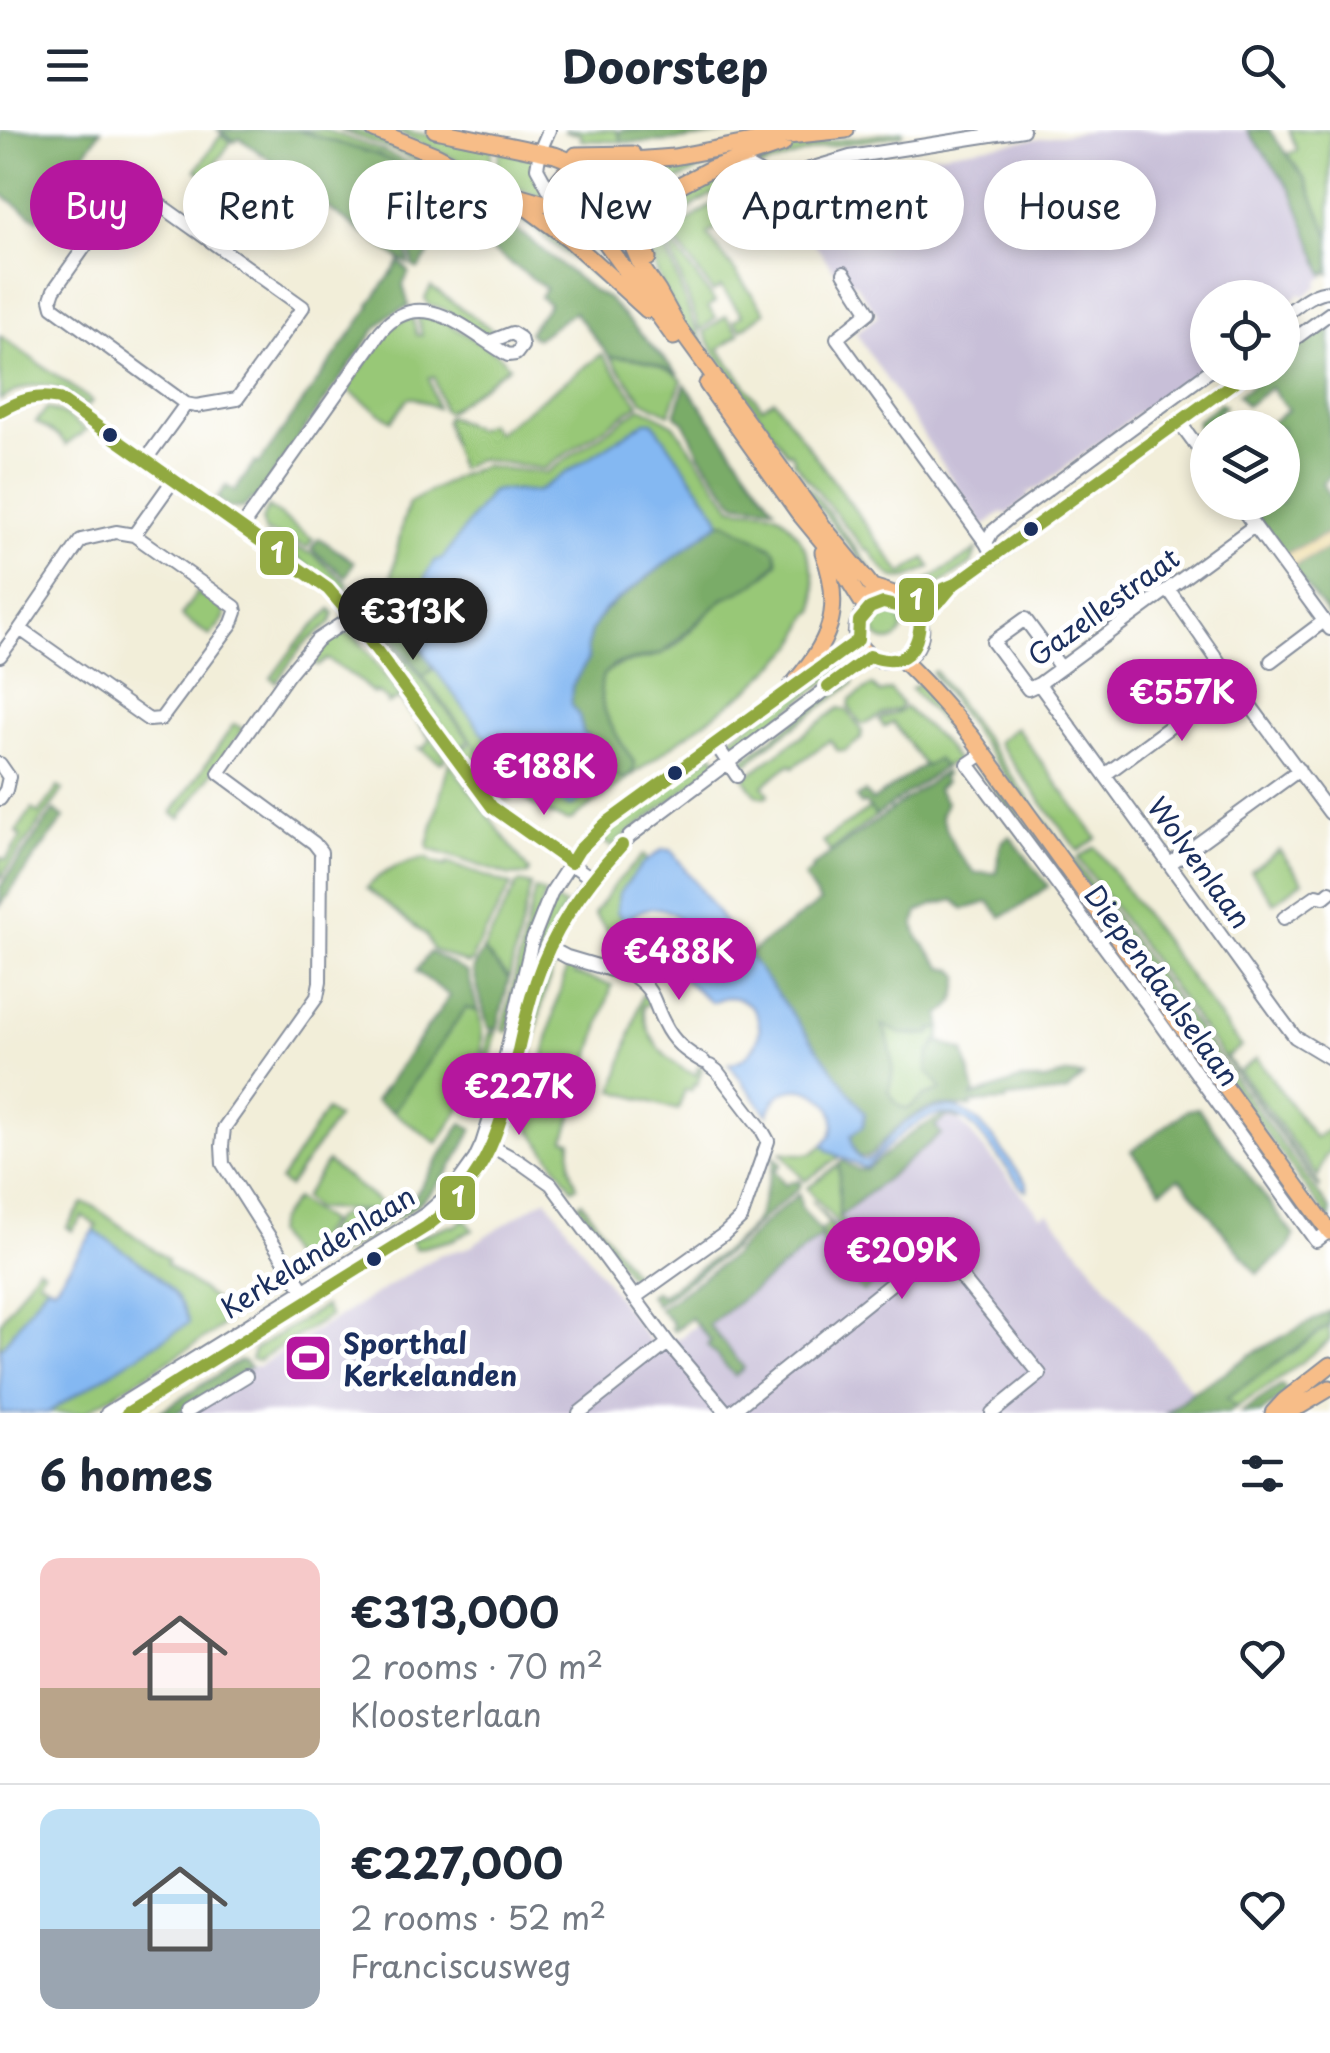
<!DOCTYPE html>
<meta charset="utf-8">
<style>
:root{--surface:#fff;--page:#f2f2f3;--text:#1f2937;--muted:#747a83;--line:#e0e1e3;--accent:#b5179e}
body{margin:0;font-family:"Playpen Sans",sans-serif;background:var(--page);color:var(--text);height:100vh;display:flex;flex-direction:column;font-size:38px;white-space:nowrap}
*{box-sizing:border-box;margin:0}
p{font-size:32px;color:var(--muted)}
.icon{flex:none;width:55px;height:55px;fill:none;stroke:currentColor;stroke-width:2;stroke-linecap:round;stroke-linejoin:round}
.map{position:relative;height:1283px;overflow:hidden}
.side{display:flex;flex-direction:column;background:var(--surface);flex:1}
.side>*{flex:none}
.hud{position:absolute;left:30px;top:30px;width:1270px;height:90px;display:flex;gap:20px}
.buttons{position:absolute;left:1190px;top:150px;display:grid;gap:20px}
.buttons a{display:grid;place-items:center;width:110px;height:110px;border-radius:50%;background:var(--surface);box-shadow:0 5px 15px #0003;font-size:50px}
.price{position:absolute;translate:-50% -85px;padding:0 22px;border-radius:35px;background:var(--accent);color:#fff;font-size:32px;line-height:65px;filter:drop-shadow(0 2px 5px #0008)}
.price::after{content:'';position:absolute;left:50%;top:60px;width:30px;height:22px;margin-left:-15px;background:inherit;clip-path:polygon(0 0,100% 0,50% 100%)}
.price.current{background:#222;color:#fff}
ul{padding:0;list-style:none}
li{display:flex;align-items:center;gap:30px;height:250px;padding:0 40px}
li+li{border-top:2px solid var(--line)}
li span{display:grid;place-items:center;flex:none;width:280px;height:200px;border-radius:20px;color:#555}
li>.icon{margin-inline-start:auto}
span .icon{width:120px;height:120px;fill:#fffc;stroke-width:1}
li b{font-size:42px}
h2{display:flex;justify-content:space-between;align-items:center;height:120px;padding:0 40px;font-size:42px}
.chip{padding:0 35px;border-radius:45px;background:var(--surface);box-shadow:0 5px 15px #0003;font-size:35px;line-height:90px}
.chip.current{background:var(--accent);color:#fff}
header{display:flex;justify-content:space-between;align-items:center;height:130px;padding:0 40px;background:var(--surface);font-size:45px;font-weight:700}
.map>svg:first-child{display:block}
.industrial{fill:#c8bfd8}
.green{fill:#98c877;stroke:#5a7c6a;stroke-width:2.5}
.forest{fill:#7aac68;stroke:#4a6e63;stroke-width:2.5}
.sand{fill:#eeda9e;stroke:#84847e;stroke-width:2.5}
.water{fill:#84b8f2;stroke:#5074a8;stroke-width:2.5}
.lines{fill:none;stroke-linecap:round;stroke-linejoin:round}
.minor-casing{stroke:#868e9c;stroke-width:16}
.major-casing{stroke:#868e9c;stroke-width:19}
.minor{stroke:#fff;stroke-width:12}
.major{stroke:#f7bd88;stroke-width:15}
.bus-1-casing{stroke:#fff;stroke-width:20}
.bus-1{stroke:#91a941;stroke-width:12}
.bus-dot{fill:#1b2f5e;stroke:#fff;stroke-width:4}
.labels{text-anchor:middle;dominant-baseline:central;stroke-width:10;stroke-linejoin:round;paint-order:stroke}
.street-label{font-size:28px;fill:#1b2f5e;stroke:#fff}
.poi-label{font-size:28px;font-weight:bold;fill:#1b2f5e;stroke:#fff;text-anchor:start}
.line-badge{stroke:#fff;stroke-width:4}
.badge-label{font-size:28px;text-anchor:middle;font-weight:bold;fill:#fff}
</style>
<header><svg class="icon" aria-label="menu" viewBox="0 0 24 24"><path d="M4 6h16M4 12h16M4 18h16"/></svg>Doorstep<svg class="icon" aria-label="search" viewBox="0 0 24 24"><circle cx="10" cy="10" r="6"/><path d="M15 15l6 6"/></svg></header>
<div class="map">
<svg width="1330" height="1283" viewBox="0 0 1330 1283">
<rect width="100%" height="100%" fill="#fff"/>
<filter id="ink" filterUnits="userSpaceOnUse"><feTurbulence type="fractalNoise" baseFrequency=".01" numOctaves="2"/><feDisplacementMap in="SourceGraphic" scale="20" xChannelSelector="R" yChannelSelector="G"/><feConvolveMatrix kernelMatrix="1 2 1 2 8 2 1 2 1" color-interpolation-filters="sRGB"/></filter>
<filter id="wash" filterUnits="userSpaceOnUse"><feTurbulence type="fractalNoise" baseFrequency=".0048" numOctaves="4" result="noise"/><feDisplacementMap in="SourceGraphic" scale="40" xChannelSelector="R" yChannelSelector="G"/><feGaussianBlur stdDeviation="2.25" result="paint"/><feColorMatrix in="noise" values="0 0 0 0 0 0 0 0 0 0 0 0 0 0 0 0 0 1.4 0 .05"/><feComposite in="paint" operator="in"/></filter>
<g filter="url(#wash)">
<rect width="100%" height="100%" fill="#f2eed9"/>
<path class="industrial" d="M1091,0H1247L1292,61L1325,146L1317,152L1319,155L1304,167L1300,163L1283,179L1282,168H1208L1207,234L1185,251L1182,250L1038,358L1027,363L1029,367L1006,385L1003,382L983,396L856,203L878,186L854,152L846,157L776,61L817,46L848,38Z
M948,986L959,990L1041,1086L1048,1082L1193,1262L1197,1269L1196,1283H174L248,1237L259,1236L439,1125L467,1118L546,1068L649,1211L679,1208L839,1087L940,1004L935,997Z"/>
<path class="green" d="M297,0H325L382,21L450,52L444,55L378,25Z
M340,0C385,0 437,33 477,53L473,60L398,22Z
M399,0L493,17L490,30L483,43L399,3Z
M565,0H616L622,12L581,10V4L565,2Z
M1289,0H1330V108L1306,50L1287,24L1297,20Z
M903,1L902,5L820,18L760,38L747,32C796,13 851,9 903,1Z
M221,5L231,12L206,47L196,40Z
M501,19L534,25L548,70L490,47L497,33Z
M721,24L722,28L658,60L649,31Z
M644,31L654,63L625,80L621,76V59L614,42Z
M736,37L750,43L699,72L669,93L667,92L661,72L710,44Z
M563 67a22 22 0 1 1 44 0a22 22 0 1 1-44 0Z
M761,47L767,65L733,86L721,69Z
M485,57L547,96L604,150H600L530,96L480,64Z
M309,68L316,73L292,108L285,102Z
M719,70L731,87L708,105L765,182L741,200L734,191L742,185L721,157L713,162L678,114L674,101Z
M671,104L674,116L715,172L708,177L716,188L700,200L666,108Z
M663,110L692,190L710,227L789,336L822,374L872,440L870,442L819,377L797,356L698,220L662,155L649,122Z
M431,157L497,203L485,205L443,179L428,175L425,168Z
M417,185L442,190L498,224L509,236L447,282L443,280L434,247L429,248L437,278L415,268H409L391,291L346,259L390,197L412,186L417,205H422Z
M726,186L739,204L719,219L762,277L774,270L902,444L925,428L931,437C895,457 892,452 869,420L866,421L793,331L795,329L790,322L787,323L714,222L704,202Z
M0,206L92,271L87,277C52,251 38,247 0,270Z
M602,224L639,274L544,339L478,329L459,339L445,290L448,286L476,299L488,293L496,303Z
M624,226C645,229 668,235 682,250L669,284L642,270L610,227Z
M47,278L63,284L86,300L66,315L60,307L36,292Z
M640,278H644L674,295L732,377C745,380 760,378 773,382C783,385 789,394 796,403C813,427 817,452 815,481L809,485L795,516L752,557L570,691L565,690C517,674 506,650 475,615C486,634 501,650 510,670L499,668L461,620L473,612L423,547L434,538L508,636L528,657L610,649V643L618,647L625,648L633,642L635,634C619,609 593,575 603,545C621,530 640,532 661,524C685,514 704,482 727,467C745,456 764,451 778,432L773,418L726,393L720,392L718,385L581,335L536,362L497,360L491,362L417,465L405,456L391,451L402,395L409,373L458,346L483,336L546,343Z
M268,377L313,409L307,417L265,401L262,390Z
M265,406L313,424L348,454L342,462L325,448Z
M977,420L971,434L932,459L927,451Z
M351,459L470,610L458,619L400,538L405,533L382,500L377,506L345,465Z
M197,462L204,467L206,465C235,485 226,485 210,506L181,486Z
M331,479L334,483L331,493L303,515L276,552L271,548L297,513Z
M874 497a14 14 0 1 1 28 0a14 14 0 1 1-28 0Z
M340,504H352L358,509L446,628L441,633L419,618H424L430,609L399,568L388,574V570L375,561L373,564L360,551L327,529L318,536L308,528L323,515Z
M837,530L843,538L732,624L724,613Z
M935,541L1330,1080V1091L981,612L932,543Z
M852,549L854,553L767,616L740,640L742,630Z
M920,553L973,623L968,626L948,599L911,559Z
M872,555L880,563L890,560L902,574L897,580C880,581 873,594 861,594L849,577L850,570Z
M905,577L943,612L958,633L953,636L950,633L944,637L937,629L925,637L893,592L884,597L879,590C888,584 897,585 905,577Z
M839,578L847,580L862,601L861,609L845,621L837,620L830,610L793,637L790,634L763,655L769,664L768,666C756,670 751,657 744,648Z
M234,594L243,599L180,688L172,683Z
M1016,597L1097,708L1078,721L997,612Z
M713,623L719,633L611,717L599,707Z
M449,632L529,741L527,745L510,746L429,719L428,715Z
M984,636L1243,992L1308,1092L980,639Z
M58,657L63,660L0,749V727L6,730L21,707L16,702L32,679L39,684Z
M870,678L876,686L830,722L823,711Z
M1095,717L1241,917L1226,927L1320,1056L1319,1058L1078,728Z
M1279,720L1303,751L1274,773L1251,741Z
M643,725L648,730L619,764L617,782L626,792L621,810L615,809L594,784L614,755Z
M426,728L429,729V731L445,736L447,733L511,755L474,824L473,831L468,834L433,820L426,805L367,758C381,740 404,733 426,728Z
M523,753L531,755L509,849L483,820L517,754Z
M535,759L545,764L508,902L503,900Z
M554,770L565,776L536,833L534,831L541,803Z
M551,825L557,826L544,866L535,908L525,905L526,895Z
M569,832L576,834L574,844L612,855L565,1009L571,1011L570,1037L577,1056L573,1059L528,996L556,874Z
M642,865L648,867L649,874L643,876C645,907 666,934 696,945L698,937L702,938L697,955L694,954L691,961L685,960L678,980L614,961Z
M466,878L478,881C493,928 465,976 437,1013L393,982Z
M882,894C903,903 906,907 930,904L932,899H941L939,911L935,913L943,960L924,966L908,979C901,977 898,978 893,971C882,958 883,913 882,894Z
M490,902L496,903L481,968L474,966Z
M523,910L534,912L520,976L509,974Z
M1257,928L1315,1008L1330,998V1022L1325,1026L1318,1047L1240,941Z
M326,980L337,988L288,1057L280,1051Z
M823,1015L830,1022L841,1026L805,1051L781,1022C798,1023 809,1029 823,1015Z
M327,1032L385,1077L396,1064L400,1068L397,1074L384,1081L315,1079L303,1068Z
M839,1034V1087L886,1144L884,1145L869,1130L807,1058Z
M295,1069L329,1092L296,1135L275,1103L278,1091Z
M812,1070L877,1151L863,1162L819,1107V1102L829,1094Z
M582,1072L642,1155L636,1156L578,1075Z
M83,1073L93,1076L168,1130L166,1134L234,1184L220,1198L202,1210L84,1283H47L189,1193C177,1151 128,1124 94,1101L97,1096L83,1086L72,1101L67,1097Z
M342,1084C356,1083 382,1081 391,1092L343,1122L324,1129L317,1116L335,1088Z
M465,1089L473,1100L452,1110L416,1119L410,1110L450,1095L453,1097Z
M38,1137L44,1141L38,1149L47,1155L0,1220V1192Z
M324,1176L330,1186L257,1231L251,1229L254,1220Z
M1329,1196L1330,1210L1274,1253L1236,1277L1226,1269Z"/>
<path class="forest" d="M0,0H101L38,90L0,63Z
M218,0H297L378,25L444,55L403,64C397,86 406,111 409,134L402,130L400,132L409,142L403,155L409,176L389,185L374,201L255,370L252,369L243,378H230L217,369L226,356L235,361L255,332L259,334L370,177L369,175L401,130L307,63L310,58L239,8L235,12Z
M622,0H752C709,7 666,14 622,12L618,3Z
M1247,0H1269L1306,50L1330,108V144L1327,142L1324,145L1292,61Z
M449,59L471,71L462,99L460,98L453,106L445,101L418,139L413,136C410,113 402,87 409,66Z
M475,73L521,103L592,160L608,169L679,245C657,233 636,226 610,227L574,182L536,209L528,203L549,174L540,167L546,158L466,102Z
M1330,193V346L1322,353L1330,367V402L1283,425L1247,373L1282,372V298L1265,297L1288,280L1271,258L1246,276L1238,265L1270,243L1282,242L1283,231L1304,210Z
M685,254L774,377L735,373L700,325L684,292L675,285Z
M1220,273L1225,276L1218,282L1221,288L1213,294L1214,297L1208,298L1207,317L1198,304L1197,291Z
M720,392H726L773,418L776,422L778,432L756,453L723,469L663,523L614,535L603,545C593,575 619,609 635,634L633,642L625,648C603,644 608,631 597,615C594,610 588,606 583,603L579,586L571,575L572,556L588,529L587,516L591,501L604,481Z
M319,408L354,432L346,447L311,419Z
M1330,418V488L1292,437Z
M391,451L405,456L417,465L402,489L434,538L423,547L368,472Z
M937,629L944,637L876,686L865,673L861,675L856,668L865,662L872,671L924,635L926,636Z
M944,642L946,645L942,648L945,652L937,659L946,672L941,686L955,719L975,743H997C999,730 996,711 1010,706L1048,756L1020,777L1001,787L989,772L964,779L954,770L933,775L918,782L914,795L918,807L943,838L954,840L960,846C957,862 957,877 940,884L941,899H932L931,904H901L883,895C891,915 897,941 888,961L899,976L908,979L924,966L942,960L927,940L929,923L939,911L964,921L975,962L972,967L1020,950H1045L1069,944L1083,946L1066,962L1007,968L1006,971L971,973L972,976C960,979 951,974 939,976C910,981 889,1003 872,1024L866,1027L858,1026L854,1018H852L851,1005L748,824L820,772L804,747L812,741L811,738Z
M54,680L64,688L0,776V757Z
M483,820L509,849L497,900L488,898L473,840Z
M430,822L468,843L478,881L466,878L393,982L375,971L450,866L416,841Z
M1198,978L1294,1106L1289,1118L1257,1144L1182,1050L1179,1048L1161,1060L1131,1021L1188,980Z
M942,986L961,988L959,990L948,986L935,996L941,1004L839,1087V1034L843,1031L858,1040L867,1039L914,1001Z
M462,993L473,999C454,1038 434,1067 396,1089L393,1084L409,1075Z
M768,1023L772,1024L781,1034L775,1041L786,1055L792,1051L795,1053L799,1050L801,1054L798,1059L762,1089L732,1119L656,1175L649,1165L655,1161L660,1166L731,1116L752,1096L758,1086L775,1029L767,1026Z
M799,1064L801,1077L823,1105L709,1195L744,1238L735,1246L707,1215L711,1211L691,1188L674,1201L671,1198L673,1194L659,1179L732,1126L763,1094Z
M1330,1181V1195L1227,1268L1236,1277L1228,1283H1166L1193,1262L1224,1243L1251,1224Z
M239,1231H244L250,1237L176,1283H158Z
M1282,1255L1288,1263L1261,1283H1240Z"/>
<path class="sand" d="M1330,402V418L1292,437L1283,425Z"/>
<path class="water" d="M645,292H653L718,385L720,392L604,480L591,501L587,516L588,529L572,556L571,575L579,586L583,603C598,614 609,629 610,649L571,676L528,658L508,636L434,538L402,489L425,454V447L434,431L443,428L491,362L497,360L536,362Z
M662,720H671L865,983L863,996L851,1005C852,1016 857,1039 873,1027C878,1023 883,1014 888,1009C904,992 933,972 958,979C983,986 1010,1033 1027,1054V1060L1021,1057C1012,1044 1002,1032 992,1019C968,989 953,970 914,995C896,1006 883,1023 866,1037H862L830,1022L823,1015C863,976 783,928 768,985L729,934C771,925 768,868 728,867C722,867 717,870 711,872L670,838C674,834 679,831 682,826C701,792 656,758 626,792L617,782L619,764L642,734Z
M94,1101C128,1124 178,1151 189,1193L47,1283H0V1220L47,1155L53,1157L57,1154Z"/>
</g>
<g filter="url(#ink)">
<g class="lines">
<g class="minor-casing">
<path id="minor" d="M549,0L540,21L537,38L553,67
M736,30L773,50L850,27L1023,0
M131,61L142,62L303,177L237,269L196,276L186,274L53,177L51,169L54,160L120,67Z
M844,143L869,182L837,208L986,413L994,428
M1282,187C1297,176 1312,161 1330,161
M1282,218L1330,183
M0,281C21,269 35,262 59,269L328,459L352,487L492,677L591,748
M1180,293L1208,331
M146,329L186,274
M1237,372L1330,499
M242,397L381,201C422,153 469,203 508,225L516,224L522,216L520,208L512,203L489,212
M116,402L134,405L235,477L236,482L232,493L161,589L149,590L20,499L81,410Z
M134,405L174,349
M986,413L992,402L1010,387L1208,242
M1169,460L1232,551L1330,683
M911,474L955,454L994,428L1249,242
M920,487L943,468L953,456
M0,526L20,499
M1271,531L1324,491
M1061,538L1025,489L993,512L1028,559L1039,554L1254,396
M1039,554L1277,883L1295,907L1330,928
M715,613L737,646
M984,623L968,634L1147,874L1316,1111L1329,1101
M0,634L9,647L6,660L0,669
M1106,644L1232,551
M1170,734L1299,640
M1284,788L1317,765L1324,767L1330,762
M550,818L567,827L628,845
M635,847C656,862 653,873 664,893C673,912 686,922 704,932
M710,936L717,941L760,997
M489,1015L520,1032L551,1054L668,1213L727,1283
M305,1163L223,1034L222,1016L224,998L317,867L320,852L321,722L314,713L219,643L287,546L317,510L352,487
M634,1168L724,1104L741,1088L768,1011L763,1002
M107,1283L410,1094L427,1083L452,1061L475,1029L482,1014L495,973L532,811L551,763L579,720L606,693L632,674L858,510
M127,1283L426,1097L460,1068L485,1032L493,1016L502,992L535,852L571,776L590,749L630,706L870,526
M185,1283L246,1246
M579,1283L668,1213
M730,1283L937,1117L1040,1244L992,1283"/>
</g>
<g class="major-casing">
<path id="major" d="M374,0L436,25L504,61L555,76
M435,0L555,25L581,35
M576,25L633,24
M554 67a32 32 0 1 1 64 0a32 32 0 1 1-64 0Z
M605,40L634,30L674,27L778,7L846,0
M504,61L569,109L647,180
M616,77L641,136L658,161L678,197L825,399L866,449L872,457V463L883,473
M607,91L628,82L712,38L783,14
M586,99L604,110L674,207
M648,128C640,106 635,90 653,72
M707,254L798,382L831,422L867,480
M872,457C889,462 917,469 920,490C930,547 844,540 858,493C861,485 866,479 874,476C887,470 898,477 911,474
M901,529C927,553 949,579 972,607L1330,1102
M790,558C829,512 845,482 823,422
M1273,1283L1284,1271L1330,1235
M1282,1283L1300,1276L1330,1258"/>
</g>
<use href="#minor" class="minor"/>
<use href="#major" class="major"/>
<g class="bus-1-casing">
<path id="bus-1" d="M0,281C20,270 36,264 59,269L328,459L352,487L492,677L571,733L579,720L606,693L858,510L859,491L870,478L883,473L900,477L955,454L1248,242
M828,557L870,526C904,539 920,520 920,487L943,468L953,456
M127,1283L426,1097C514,1031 505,945 536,851C553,799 585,755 622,715"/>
</g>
<use href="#bus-1" class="bus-1"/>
</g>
</g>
<defs>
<g id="stadium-square" transform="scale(2.5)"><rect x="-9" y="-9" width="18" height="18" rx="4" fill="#b5179e" stroke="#fff"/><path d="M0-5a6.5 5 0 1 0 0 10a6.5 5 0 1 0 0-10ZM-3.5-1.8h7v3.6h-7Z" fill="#fff"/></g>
</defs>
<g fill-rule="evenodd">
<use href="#stadium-square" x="308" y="1228"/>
</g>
<g class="bus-dot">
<circle cx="110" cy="305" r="9"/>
<circle cx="1031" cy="399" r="9"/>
<circle cx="675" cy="643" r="9"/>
<circle cx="374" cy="1129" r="9"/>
</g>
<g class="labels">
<g class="street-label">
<text transform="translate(1103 476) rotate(-36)">Gazellestraat</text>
<text transform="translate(1200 732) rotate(54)">Wolvenlaan</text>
<text transform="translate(1163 855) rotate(54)">Diependaalselaan</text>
<text transform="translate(317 1121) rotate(-32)">Kerkelandenlaan</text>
</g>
<g class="poi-label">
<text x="343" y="1212">Sporthal<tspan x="343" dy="32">Kerkelanden</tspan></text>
</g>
</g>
<g class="line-badge">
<rect x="258" y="399" width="38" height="48" rx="10" fill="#91a941"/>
<rect x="897" y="446" width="39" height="48" rx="10" fill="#91a941"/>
<rect x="438" y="1044" width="39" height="48" rx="10" fill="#91a941"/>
</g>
<g class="badge-label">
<text x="277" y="433">1</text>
<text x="916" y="480">1</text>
<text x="458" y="1077">1</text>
</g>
</svg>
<div class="buttons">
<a><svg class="icon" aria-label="locate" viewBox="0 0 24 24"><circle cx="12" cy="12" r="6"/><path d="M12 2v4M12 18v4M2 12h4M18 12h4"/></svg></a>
<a><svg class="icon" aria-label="layers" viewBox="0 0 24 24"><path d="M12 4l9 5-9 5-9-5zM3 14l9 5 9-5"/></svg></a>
</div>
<b class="price current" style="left:413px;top:533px">€313K</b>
<b class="price" style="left:1182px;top:614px">€557K</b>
<b class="price" style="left:544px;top:688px">€188K</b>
<b class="price" style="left:679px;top:873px">€488K</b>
<b class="price" style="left:519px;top:1008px">€227K</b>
<b class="price" style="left:902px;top:1172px">€209K</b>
<div class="hud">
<a class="chip current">Buy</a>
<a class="chip">Rent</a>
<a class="chip">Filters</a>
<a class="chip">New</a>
<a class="chip">Apartment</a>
<a class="chip">House</a>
</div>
</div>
<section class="side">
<h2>6 homes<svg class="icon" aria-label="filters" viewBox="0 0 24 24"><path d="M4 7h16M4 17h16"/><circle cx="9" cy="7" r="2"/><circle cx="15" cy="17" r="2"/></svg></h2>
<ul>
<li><span style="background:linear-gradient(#f6c9c9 65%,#b9a48a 0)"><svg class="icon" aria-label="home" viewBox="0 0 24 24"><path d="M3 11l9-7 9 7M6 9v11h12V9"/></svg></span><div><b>€313,000</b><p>2 rooms · 70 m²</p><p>Kloosterlaan</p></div><svg class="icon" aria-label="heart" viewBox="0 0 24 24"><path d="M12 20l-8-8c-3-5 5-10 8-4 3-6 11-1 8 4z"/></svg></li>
<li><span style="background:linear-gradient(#bfe0f5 60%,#9aa5b1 0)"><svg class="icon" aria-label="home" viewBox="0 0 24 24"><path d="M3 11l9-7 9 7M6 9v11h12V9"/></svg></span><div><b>€227,000</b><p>2 rooms · 52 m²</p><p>Franciscusweg</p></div><svg class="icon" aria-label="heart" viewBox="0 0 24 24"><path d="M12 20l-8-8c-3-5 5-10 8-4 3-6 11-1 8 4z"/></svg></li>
</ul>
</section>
